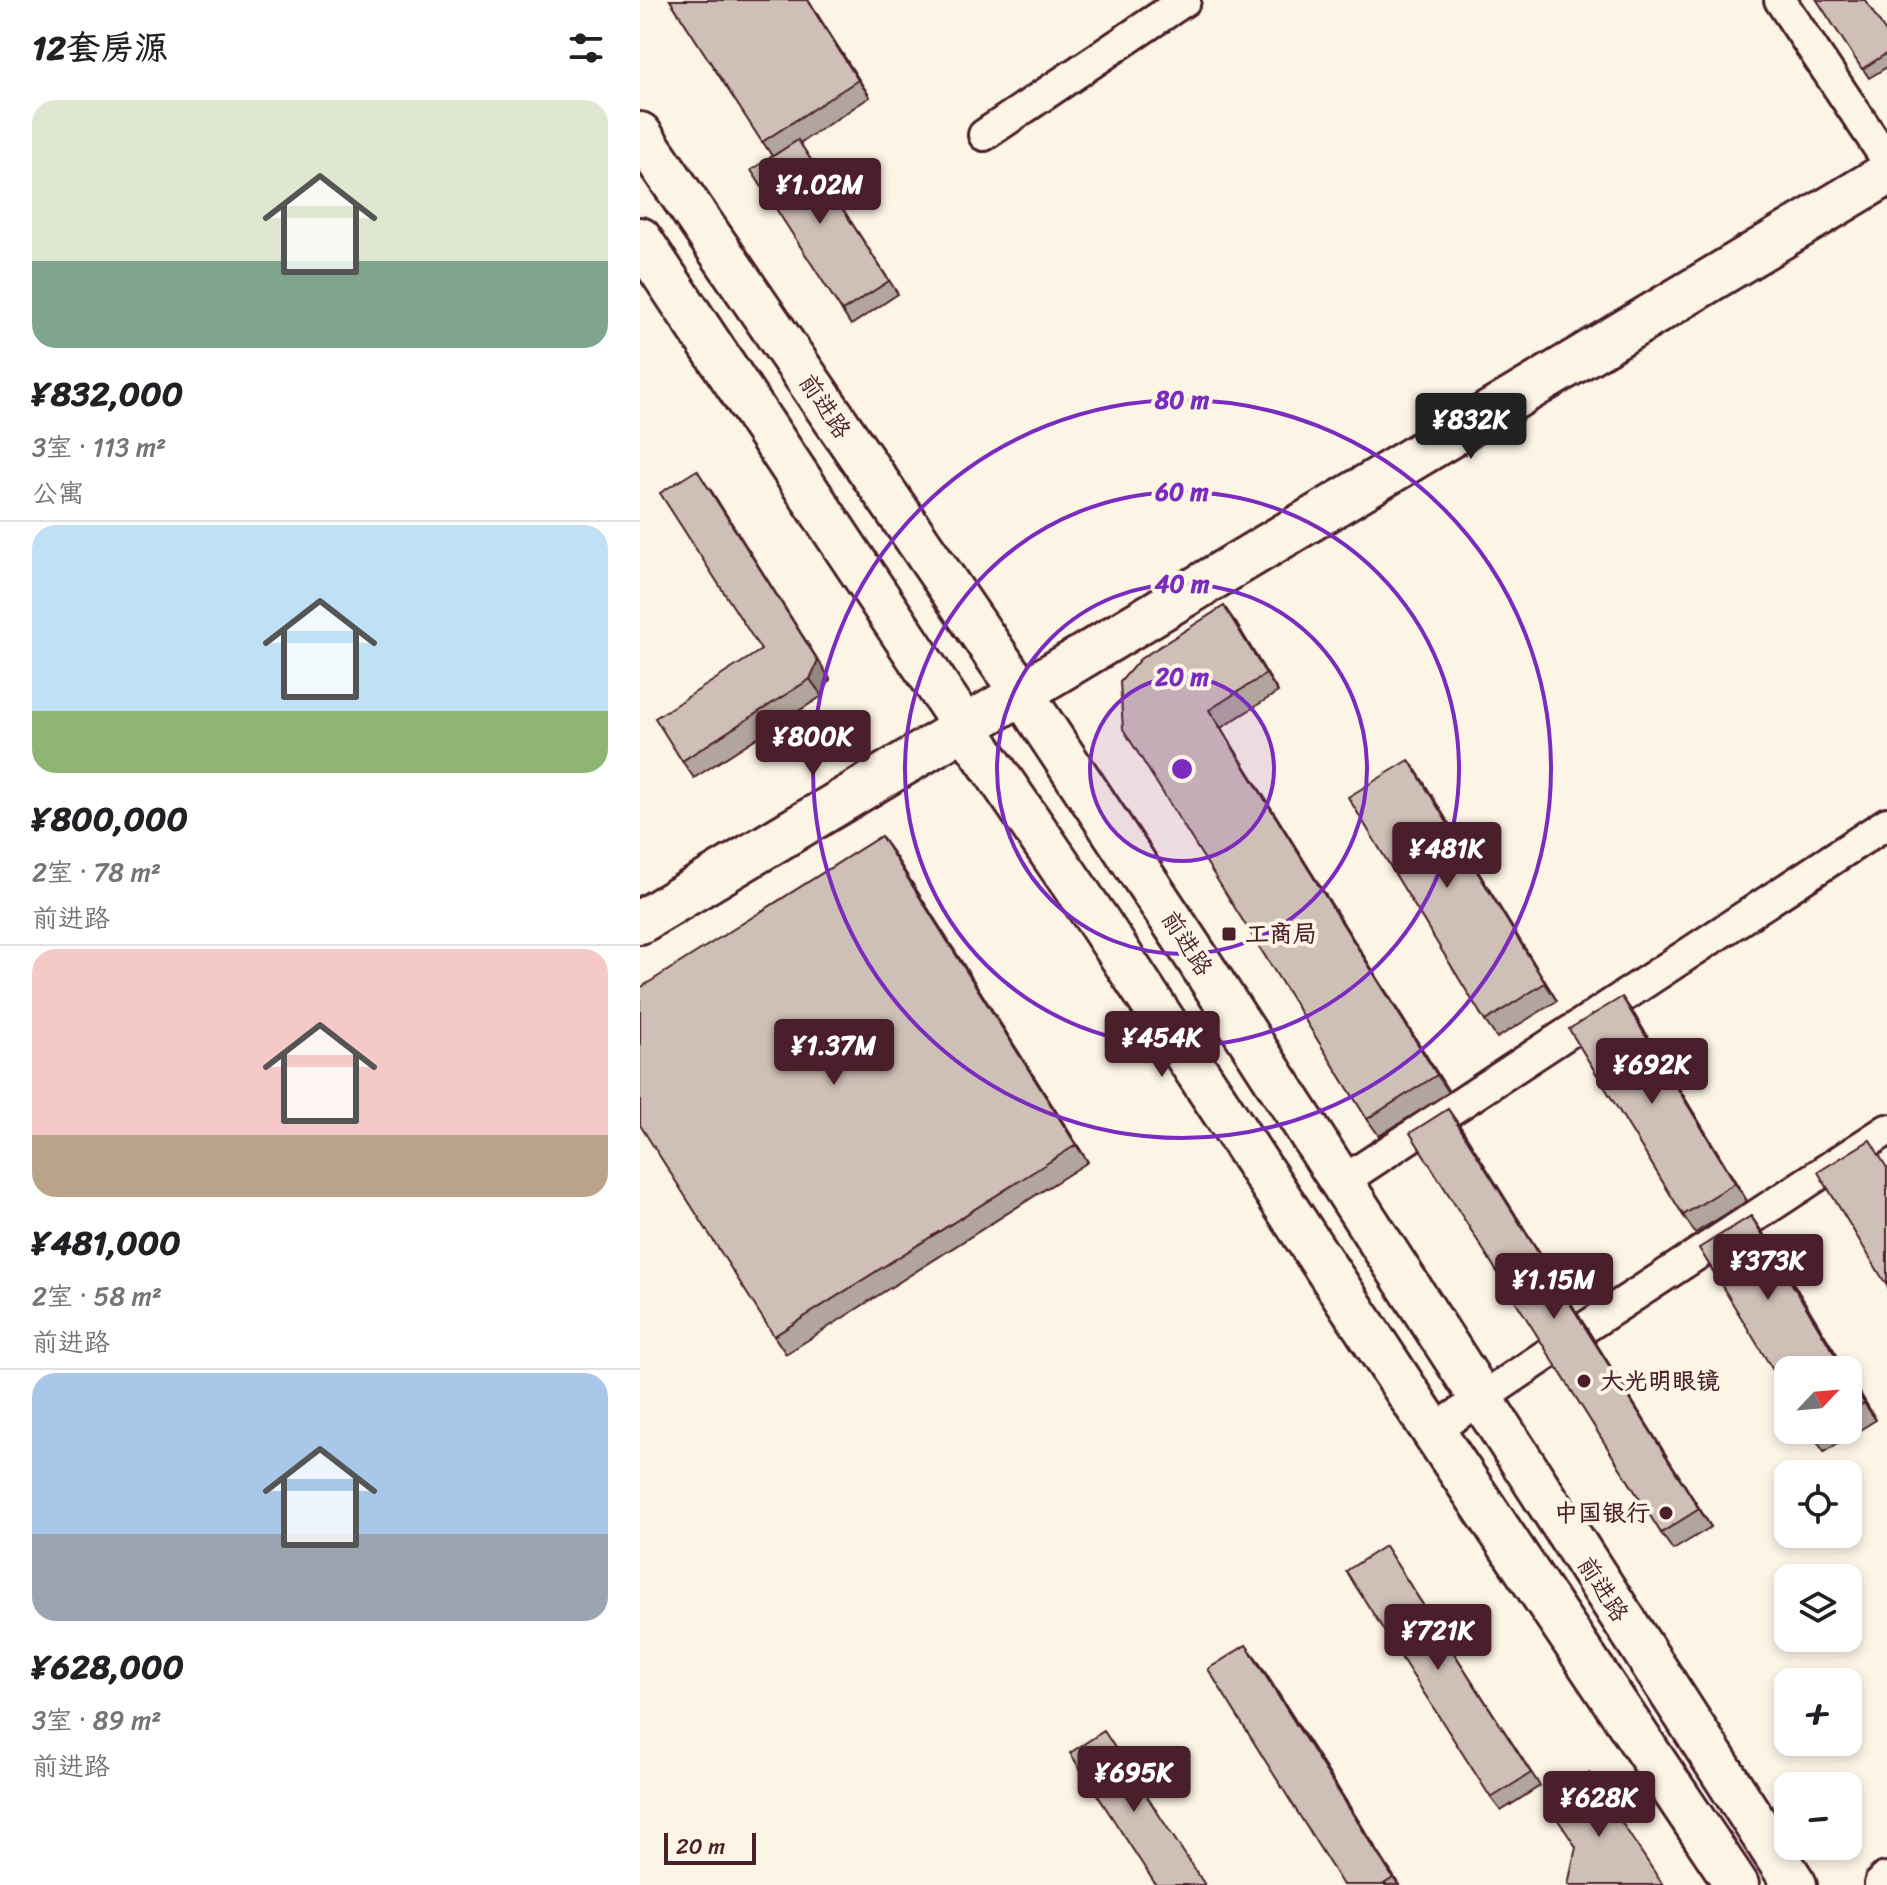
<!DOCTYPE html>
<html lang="zh">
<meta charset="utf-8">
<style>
:root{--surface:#fff;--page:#f2f2f2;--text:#202124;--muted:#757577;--line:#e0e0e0;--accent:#4a1f2b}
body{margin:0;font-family:Sriracha,"LXGW WenKai TC",sans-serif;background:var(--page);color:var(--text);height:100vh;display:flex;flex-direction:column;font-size:30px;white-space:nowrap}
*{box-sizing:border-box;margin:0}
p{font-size:26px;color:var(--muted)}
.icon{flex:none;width:44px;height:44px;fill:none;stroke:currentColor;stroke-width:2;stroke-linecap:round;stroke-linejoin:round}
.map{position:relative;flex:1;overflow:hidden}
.panel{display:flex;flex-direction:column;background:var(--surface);width:640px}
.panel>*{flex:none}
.needle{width:52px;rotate:64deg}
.fabs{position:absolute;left:1134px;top:1356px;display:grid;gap:16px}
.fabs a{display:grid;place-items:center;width:88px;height:88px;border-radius:16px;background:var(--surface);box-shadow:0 4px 12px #0003;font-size:40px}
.scale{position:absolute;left:24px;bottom:20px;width:92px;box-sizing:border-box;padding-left:8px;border:4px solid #4a1f2b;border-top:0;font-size:22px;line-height:28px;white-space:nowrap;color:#4a1f2b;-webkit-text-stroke:6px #fcf5e5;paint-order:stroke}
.price{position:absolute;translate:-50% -68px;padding:0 18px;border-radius:8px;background:var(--accent);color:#fff;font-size:26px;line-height:52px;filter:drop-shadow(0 2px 4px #0008)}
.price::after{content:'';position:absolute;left:50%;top:48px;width:24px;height:18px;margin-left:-12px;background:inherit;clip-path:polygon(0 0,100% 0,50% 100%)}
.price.on{background:#222;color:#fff}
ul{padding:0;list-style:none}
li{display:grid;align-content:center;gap:16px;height:424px;padding:0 32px}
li+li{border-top:2px solid var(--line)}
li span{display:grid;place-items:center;height:248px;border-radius:24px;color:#555}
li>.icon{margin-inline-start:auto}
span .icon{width:144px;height:144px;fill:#fffc;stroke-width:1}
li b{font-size:34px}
h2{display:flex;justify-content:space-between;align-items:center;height:96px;padding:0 32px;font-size:34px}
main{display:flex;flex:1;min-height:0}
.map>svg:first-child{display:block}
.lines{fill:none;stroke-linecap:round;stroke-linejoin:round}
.street-casing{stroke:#4a1f2b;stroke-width:36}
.secondary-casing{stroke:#4a1f2b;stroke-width:48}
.street{stroke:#fcf5e5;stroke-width:30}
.secondary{stroke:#fcf5e5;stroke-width:42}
.wall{fill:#b2a59d;stroke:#4a1f2b;stroke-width:2}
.shaded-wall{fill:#918680;stroke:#4a1f2b;stroke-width:2}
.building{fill:#cfc0b7;stroke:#4a1f2b;stroke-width:2}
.ring{fill:none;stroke:#7b2cbf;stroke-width:4}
.poi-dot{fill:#4a1f2b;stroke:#fcf5e5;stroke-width:3}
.labels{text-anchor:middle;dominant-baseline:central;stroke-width:8;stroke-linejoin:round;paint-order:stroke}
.street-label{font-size:24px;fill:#4a1f2b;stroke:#fcf5e5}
.poi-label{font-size:24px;font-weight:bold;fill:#4a1f2b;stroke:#fcf5e5;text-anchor:start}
.centre{fill:#7b2cbf;stroke:#fcf5e5;stroke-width:4}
.ring-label{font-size:24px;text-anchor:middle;font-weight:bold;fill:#7b2cbf;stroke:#fcf5e5;stroke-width:8;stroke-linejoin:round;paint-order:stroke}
</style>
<main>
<section class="panel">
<h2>12套房源<svg class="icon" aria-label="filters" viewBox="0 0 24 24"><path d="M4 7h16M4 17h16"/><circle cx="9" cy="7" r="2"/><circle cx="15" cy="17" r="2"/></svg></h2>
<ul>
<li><span style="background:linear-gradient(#dfe7d0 65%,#7fa58c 0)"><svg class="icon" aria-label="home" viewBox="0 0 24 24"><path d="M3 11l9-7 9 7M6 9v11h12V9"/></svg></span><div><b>¥832,000</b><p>3室 · 113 m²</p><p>公寓</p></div></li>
<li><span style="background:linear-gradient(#bfe0f5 75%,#8fb573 0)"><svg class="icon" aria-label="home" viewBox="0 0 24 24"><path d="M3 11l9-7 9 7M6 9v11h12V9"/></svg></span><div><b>¥800,000</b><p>2室 · 78 m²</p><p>前进路</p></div></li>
<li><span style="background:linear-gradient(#f6c9c9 75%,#b9a48a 0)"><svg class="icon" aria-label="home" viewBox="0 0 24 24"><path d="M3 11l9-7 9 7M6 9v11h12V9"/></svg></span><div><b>¥481,000</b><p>2室 · 58 m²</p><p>前进路</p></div></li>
<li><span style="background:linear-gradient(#a9c7e8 65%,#9aa5b1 0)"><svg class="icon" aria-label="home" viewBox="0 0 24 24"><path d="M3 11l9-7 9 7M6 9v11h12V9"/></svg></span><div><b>¥628,000</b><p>3室 · 89 m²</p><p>前进路</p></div></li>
</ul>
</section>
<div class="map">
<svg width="1247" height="1885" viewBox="0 0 1247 1885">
<rect width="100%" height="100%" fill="#fcf5e5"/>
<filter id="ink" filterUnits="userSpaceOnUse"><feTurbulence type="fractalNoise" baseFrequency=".0125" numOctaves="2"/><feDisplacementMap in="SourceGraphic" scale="16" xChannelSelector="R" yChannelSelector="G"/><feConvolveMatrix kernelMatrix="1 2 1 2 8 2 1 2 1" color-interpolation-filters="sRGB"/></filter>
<g filter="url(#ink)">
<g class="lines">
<g class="street-casing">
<path id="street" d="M1140,0L1247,160
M344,135L545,0
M700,1183L1247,823
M946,1327L1247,1130
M793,1431L909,1353"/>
</g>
<g class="secondary-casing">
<path id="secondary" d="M0,134L381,692L555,955L1155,1885
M0,239L324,726L460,924L793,1431L1097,1885
M0,922L1247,174
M1246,1885L1247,1884"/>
</g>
<use href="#street" class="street"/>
<use href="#secondary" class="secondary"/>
</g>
<path class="wall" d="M30,0H168L230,97L160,143L258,294L211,325L202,311L132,156Z
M1177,0L1247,33V67L1229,78Z
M69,487L190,679L182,696L54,778L42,761L121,650Z
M596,623L638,692L581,728L809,1092L739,1136L727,1119L480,682Z
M769,760L781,778L917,1001L857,1038L845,1021Z
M253,853L448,1162L146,1354L134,1336Z
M994,1014L1107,1201L1055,1233L1043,1215Z
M820,1126L1071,1527L1033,1550L1021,1533Z
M1208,1373L1236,1420L1184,1452L1169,1430H1208Z
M745,1546L900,1786L861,1811L851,1798Z
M616,1658L759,1885H703Z"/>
<path class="shaded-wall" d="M167,0H168L230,97L218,80Z
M57,470L190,679L182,696L170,679Z
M584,606L596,623L638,692L626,674Z
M569,710L581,728L809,1092L797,1075Z
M769,760L781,778L917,1001L905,983Z
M241,836L253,853L448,1162L436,1145Z
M982,997L994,1014L1107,1201L1095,1183Z
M808,1109L820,1126L1071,1527L1059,1509Z
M1111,1216L1123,1233L1206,1370H1204Z
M1208,1373L1236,1420L1224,1403L1208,1376Z
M606,1645L616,1658L759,1885L753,1878Z"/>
<path class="building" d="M30,0H167L218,80L122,142Z
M1177,0H1225L1247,34V53L1222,69Z
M158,140L249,281L202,311L111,170Z
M57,470L178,661L170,679L42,761L15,718L121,650L20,493Z
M584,606L626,674L569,710L797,1075L727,1119L483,729L480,682L500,659Z
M769,760L905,983L845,1021L708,797Z
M241,836L436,1145L134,1336L0,1125V988Z
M982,997L1095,1183L1043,1215L929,1029Z
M808,1109L1059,1509L1021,1533L770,1133Z
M1230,1140L1247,1168V1286L1178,1172Z
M1111,1216L1204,1370H1148V1395L1059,1248Z
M1208,1376L1224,1403L1208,1413Z
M1169,1430H1179L1172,1434Z
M745,1546L891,1773L851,1798L706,1571Z
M606,1645L753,1878L742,1885H703L568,1669Z
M464,1731L565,1885H516L430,1753Z
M949,1773L1023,1885H928L936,1847L906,1802Z"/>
</g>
<circle cx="542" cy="769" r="92" fill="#7b2cbf" fill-opacity=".12"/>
<g class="ring">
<circle cx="542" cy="769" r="92"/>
<circle cx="542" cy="769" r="185"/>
<circle cx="542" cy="769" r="277"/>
<circle cx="542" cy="769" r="369"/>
</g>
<g class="poi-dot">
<rect x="581" y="926" width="16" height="16" rx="4"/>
<circle cx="944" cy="1381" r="8"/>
<circle cx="1026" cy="1513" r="8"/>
</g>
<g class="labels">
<g class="street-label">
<text transform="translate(185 406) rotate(56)">前进路</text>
<text transform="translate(547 943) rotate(57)">前进路</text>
<text transform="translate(963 1589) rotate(57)">前进路</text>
</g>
<g class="poi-label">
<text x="605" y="934">工商局</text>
<text x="960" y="1381">大光明眼镜</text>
<text x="1010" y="1513" text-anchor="end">中国银行</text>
</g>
</g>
<circle cx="542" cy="769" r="12" class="centre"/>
<g class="ring-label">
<text x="542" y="408">80 m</text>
<text x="542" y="500">60 m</text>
<text x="542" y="592">40 m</text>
<text x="542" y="685">20 m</text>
</g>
</svg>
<div class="fabs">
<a><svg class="needle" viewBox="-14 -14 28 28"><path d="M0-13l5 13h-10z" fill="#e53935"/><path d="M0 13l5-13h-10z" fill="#757577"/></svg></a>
<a><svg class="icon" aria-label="locate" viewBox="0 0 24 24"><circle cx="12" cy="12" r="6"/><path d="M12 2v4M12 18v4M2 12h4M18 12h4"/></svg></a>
<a><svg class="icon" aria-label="layers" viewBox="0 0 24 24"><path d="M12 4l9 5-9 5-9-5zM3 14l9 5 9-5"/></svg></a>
<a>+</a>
<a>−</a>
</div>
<div class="scale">20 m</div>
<b class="price" style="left:180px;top:226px">¥1.02M</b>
<b class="price on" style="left:831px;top:461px">¥832K</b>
<b class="price" style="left:173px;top:778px">¥800K</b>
<b class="price" style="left:807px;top:890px">¥481K</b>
<b class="price" style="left:522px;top:1079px">¥454K</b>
<b class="price" style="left:194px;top:1087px">¥1.37M</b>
<b class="price" style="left:1012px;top:1106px">¥692K</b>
<b class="price" style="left:1128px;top:1302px">¥373K</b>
<b class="price" style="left:914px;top:1321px">¥1.15M</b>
<b class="price" style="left:798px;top:1672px">¥721K</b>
<b class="price" style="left:494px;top:1814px">¥695K</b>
<b class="price" style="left:959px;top:1839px">¥628K</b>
</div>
</main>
